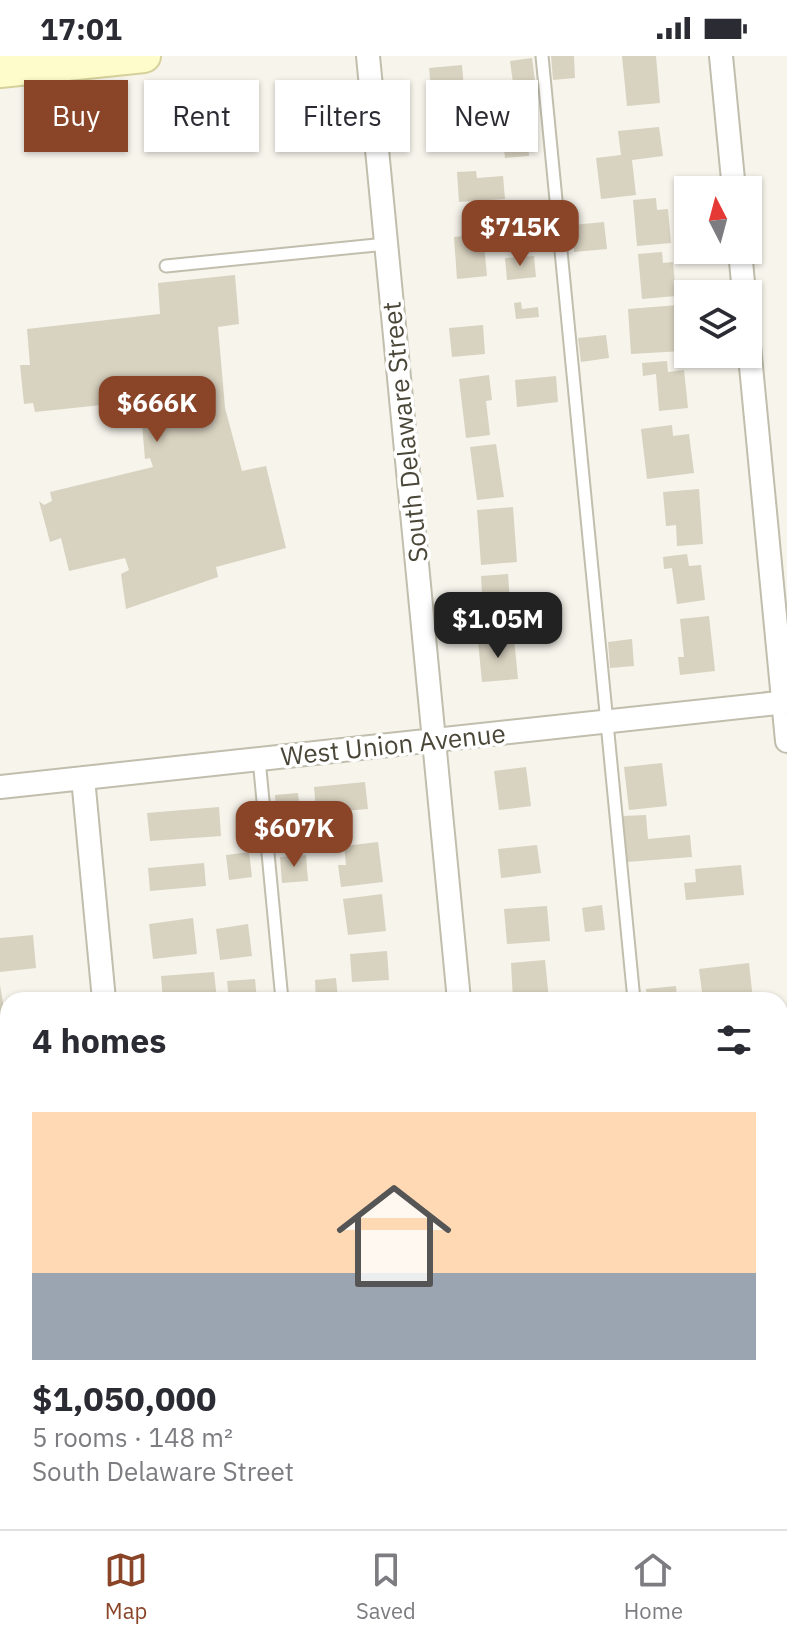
<!DOCTYPE html>
<meta charset="utf-8">
<style>
:root{--surface:#fff;--page:#f7f7f7;--text:#2b2b33;--muted:#7c7c81;--line:#e1e1e2;--accent:#8a4528}
body{margin:0;font-family:"IBM Plex Sans",sans-serif;background:var(--page);color:var(--text);height:100vh;display:flex;flex-direction:column;font-size:30px;white-space:nowrap}
*{box-sizing:border-box;margin:0}
p{font-size:26px;color:var(--muted)}
.icon{flex:none;width:44px;height:44px;fill:none;stroke:currentColor;stroke-width:2;stroke-linecap:round;stroke-linejoin:round}
.map{position:relative;flex:1;overflow:hidden}
.sheet{position:absolute;left:0px;top:936px;width:788px;height:538px;display:flex;flex-direction:column;background:var(--surface);border-radius:24px 24px 0 0;box-shadow:0 2px 6px #0004}
.sheet>*{flex:none}
.banner{position:absolute;left:24px;top:24px;width:740px;height:72px;display:flex;gap:16px}
.needle{width:52px;rotate:354deg}
.tools{position:absolute;left:674px;top:120px;display:grid;gap:16px}
.tools a{display:grid;place-items:center;width:88px;height:88px;border-radius:0px;background:var(--surface);box-shadow:0 2px 6px #0004;font-size:40px}
.price{position:absolute;translate:-50% -68px;padding:0 18px;border-radius:16px;background:var(--accent);color:#fff;font-size:26px;line-height:52px;filter:drop-shadow(0 2px 4px #0008)}
.price::after{content:'';position:absolute;left:50%;top:48px;width:24px;height:18px;margin-left:-12px;background:inherit;clip-path:polygon(0 0,100% 0,50% 100%)}
.price.active{background:#222;color:#fff}
ul{padding:0;list-style:none}
li{display:grid;align-content:center;gap:16px;height:424px;padding:0 32px}
li span{display:grid;place-items:center;height:248px;border-radius:0px;color:#555}
li>.icon{margin-inline-start:auto}
span .icon{width:144px;height:144px;fill:#fffc;stroke-width:1}
li b{font-size:34px}
h2{display:flex;justify-content:space-between;align-items:center;height:96px;padding:0 32px;font-size:34px}
.chip{padding:0 28px;border-radius:0px;background:var(--surface);box-shadow:0 2px 6px #0004;font-size:28px;line-height:72px}
.chip.active{background:var(--accent);color:#fff}
.status{display:flex;justify-content:space-between;align-items:center;height:56px;padding:0 40px;background:var(--surface);direction:ltr}
.status svg{height:22px;fill:currentColor}
.menu{display:flex;justify-content:space-around;align-items:center;height:112px;border-top:2px solid var(--line);background:var(--surface);font-size:22px;color:var(--muted)}
.menu a{display:grid;justify-items:center;gap:4px}
.menu .active{color:var(--accent)}
.map>svg:first-child{display:block}
.building{fill:#d8d2c0}
.lines{fill:none;stroke-linecap:round;stroke-linejoin:round}
.lane-casing{stroke:#c1bead;stroke-width:15}
.street-casing{stroke:#c1bead;stroke-width:26}
.secondary-casing{stroke:#d6d09a;stroke-width:36}
.lane{stroke:#fff;stroke-width:11}
.street{stroke:#fff;stroke-width:22}
.secondary{stroke:#fffccb;stroke-width:32}
.labels{text-anchor:middle;dominant-baseline:central;stroke-width:7;stroke-linejoin:round;paint-order:stroke}
.street-label{font-size:26px;fill:#4a4638;stroke:#fff}
</style>
<div class="status"><b>17:01</b><svg viewBox="0 0 49 12"><path d="M0 12V9h3v3zM5 12V6h3v6zM10 12V3h3v9zM15 12V0h3v12zM26 1h20v11H26zM47 4h2v5h-2z"/></svg></div>
<div class="map">
<svg width="787" height="1473" viewBox="0 0 787 1473">
<rect width="100%" height="100%" fill="#f6f4eb"/>
<path class="building" d="M551,0H574L575,22L553,24Z
M622,0H656L660,47L627,50Z
M532,2L535,25L513,27L510,5Z
M462,9L467,67L435,70L429,12Z
M659,71L663,100L632,104L636,139L601,143L596,102L621,99L618,75Z
M528,83L529,100L505,102L503,86Z
M476,115L477,122L503,120L505,143L459,146L457,116Z
M656,142L657,154L668,153L671,187L637,190L633,144Z
M604,166L607,193L574,196L572,169Z
M483,178L487,220L457,223L454,181Z
M662,196L663,207L673,206L676,240L642,243L638,198Z
M534,200L536,221L507,224L505,202Z
M235,219L239,268L218,271L225,352L242,415L266,410L286,492L216,511L218,521L126,553L121,518L129,514L125,502L69,515L61,482L50,486L39,445L44,449L52,445L50,436L153,411L150,402L145,403L140,345L35,356L33,347L24,348L20,309H30L27,273L160,258L158,227Z
M521,246L522,253L538,251L539,261L516,263L514,247Z
M679,249L683,295L631,298L628,253Z
M483,269L485,298L452,301L449,272Z
M606,279L609,302L581,306L578,282Z
M667,305L668,316L684,314L688,352L659,355L656,318L643,320L642,307Z
M489,319L492,344L486,345L490,379L466,382L459,323Z
M556,320L558,346L517,351L515,324Z
M672,369L673,380L689,378L694,417L647,423L641,373Z
M496,388L504,441L477,444L470,391Z
M699,433L703,488L677,490L676,469L666,470L663,436Z
M513,451L517,506L481,509L477,454Z
M687,498L689,510L701,509L705,544L677,548L672,512L664,513L663,501Z
M508,518L510,548L529,547L530,569L491,571L489,537L482,538L481,520Z
M709,560L715,615L680,619L678,601H684L680,563Z
M514,582L518,623L482,626L478,585Z
M632,583L634,610L610,612L608,586Z
M662,707L667,750L629,754L624,711Z
M526,711L531,750L499,754L494,715Z
M365,726L368,753L330,756L331,764L317,765L314,731Z
M298,737L301,763L277,765L275,739Z
M219,751L221,780L150,785L147,757Z
M646,759L648,783L690,779L692,801L627,806L623,760Z
M378,786L383,826L341,831L338,809H346L344,790Z
M537,789L541,817L501,822L498,793Z
M249,796L252,821L229,824L226,799Z
M306,799L308,825L282,827L280,801Z
M204,807L206,830L150,835L148,812Z
M741,809L744,839L686,844L684,827L696,826L695,813Z
M382,838L386,875L348,879L343,843Z
M602,849L605,874L585,876L582,852Z
M547,850L550,885L507,888L504,853Z
M193,862L197,898L153,903L149,868Z
M248,868L252,900L220,904L216,873Z
M33,879L36,912L0,916V882Z
M387,895L389,924L352,926L350,898Z
M545,904L549,944H513L511,907Z
M749,907L753,944H703L699,913Z
M214,916L217,944H163L161,920Z
M336,922L338,944H316L315,924Z
M255,923L257,944H229L227,925Z
M0,929L8,977V988L0,989Z
M676,930L677,944H647L646,933Z
M7,1130L8,1151H3L7,1187L0,1188V1131Z
M7,1369L8,1398L0,1399V1370Z
M780,1433H782L785,1467L780,1468Z
M248,1466L249,1473H215V1470Z
M301,1466H319L320,1473H302Z
M374,1466H441L445,1473H379Z
M583,1466H608L609,1473H584Z"/>
<g class="lines">
<g class="lane-casing">
<path id="lane" d="M542,0L634,944
M166,210L386,188
M259,703L282,944
M331,1466L332,1473"/>
</g>
<g class="street-casing">
<path id="street" d="M368,0L459,944
M721,0L734,134
M740,194L744,238
M748,279L787,685
M83,722L104,944
M0,731L787,646
M780,1367L787,1366
M0,1451L8,1450
M155,1466V1473
M508,1466L509,1473"/>
</g>
<g class="secondary-casing">
<path id="secondary" d="M0,15L144,0"/>
</g>
<use href="#lane" class="lane"/>
<use href="#street" class="street"/>
<use href="#secondary" class="secondary"/>
</g>
<g class="labels">
<g class="street-label">
<text transform="translate(404 376) rotate(-96)">South Delaware Street</text>
<text transform="translate(393 688) rotate(-6)">West Union Avenue</text>
</g>
</g>
</svg>
<div class="tools">
<a><svg class="needle" viewBox="-14 -14 28 28"><path d="M0-13l5 13h-10z" fill="#e53935"/><path d="M0 13l5-13h-10z" fill="#7c7c81"/></svg></a>
<a><svg class="icon" aria-label="layers" viewBox="0 0 24 24"><path d="M12 4l9 5-9 5-9-5zM3 14l9 5 9-5"/></svg></a>
</div>
<b class="price" style="left:520px;top:212px">$715K</b>
<b class="price" style="left:157px;top:388px">$666K</b>
<b class="price active" style="left:498px;top:604px">$1.05M</b>
<b class="price" style="left:294px;top:813px">$607K</b>
<div class="banner">
<a class="chip active">Buy</a>
<a class="chip">Rent</a>
<a class="chip">Filters</a>
<a class="chip">New</a>
</div>
<section class="sheet">
<h2>4 homes<svg class="icon" aria-label="filters" viewBox="0 0 24 24"><path d="M4 7h16M4 17h16"/><circle cx="9" cy="7" r="2"/><circle cx="15" cy="17" r="2"/></svg></h2>
<ul>
<li><span style="background:linear-gradient(#ffd9b3 65%,#9aa5b1 0)"><svg class="icon" aria-label="home" viewBox="0 0 24 24"><path d="M3 11l9-7 9 7M6 9v11h12V9"/></svg></span><div><b>$1,050,000</b><p>5 rooms · 148 m²</p><p>South Delaware Street</p></div></li>
</ul>
</section>
</div>
<nav class="menu">
<a class="active"><svg class="icon" aria-label="map" viewBox="0 0 24 24"><path d="M3 6l6-2 6 2 6-2v14l-6 2-6-2-6 2zM9 4v14M15 6v14"/></svg>Map</a>
<a><svg class="icon" aria-label="saved" viewBox="0 0 24 24"><path d="M7 4h10v16l-5-4-5 4z"/></svg>Saved</a>
<a><svg class="icon" aria-label="home" viewBox="0 0 24 24"><path d="M3 11l9-7 9 7M6 9v11h12V9"/></svg>Home</a>
</nav>
